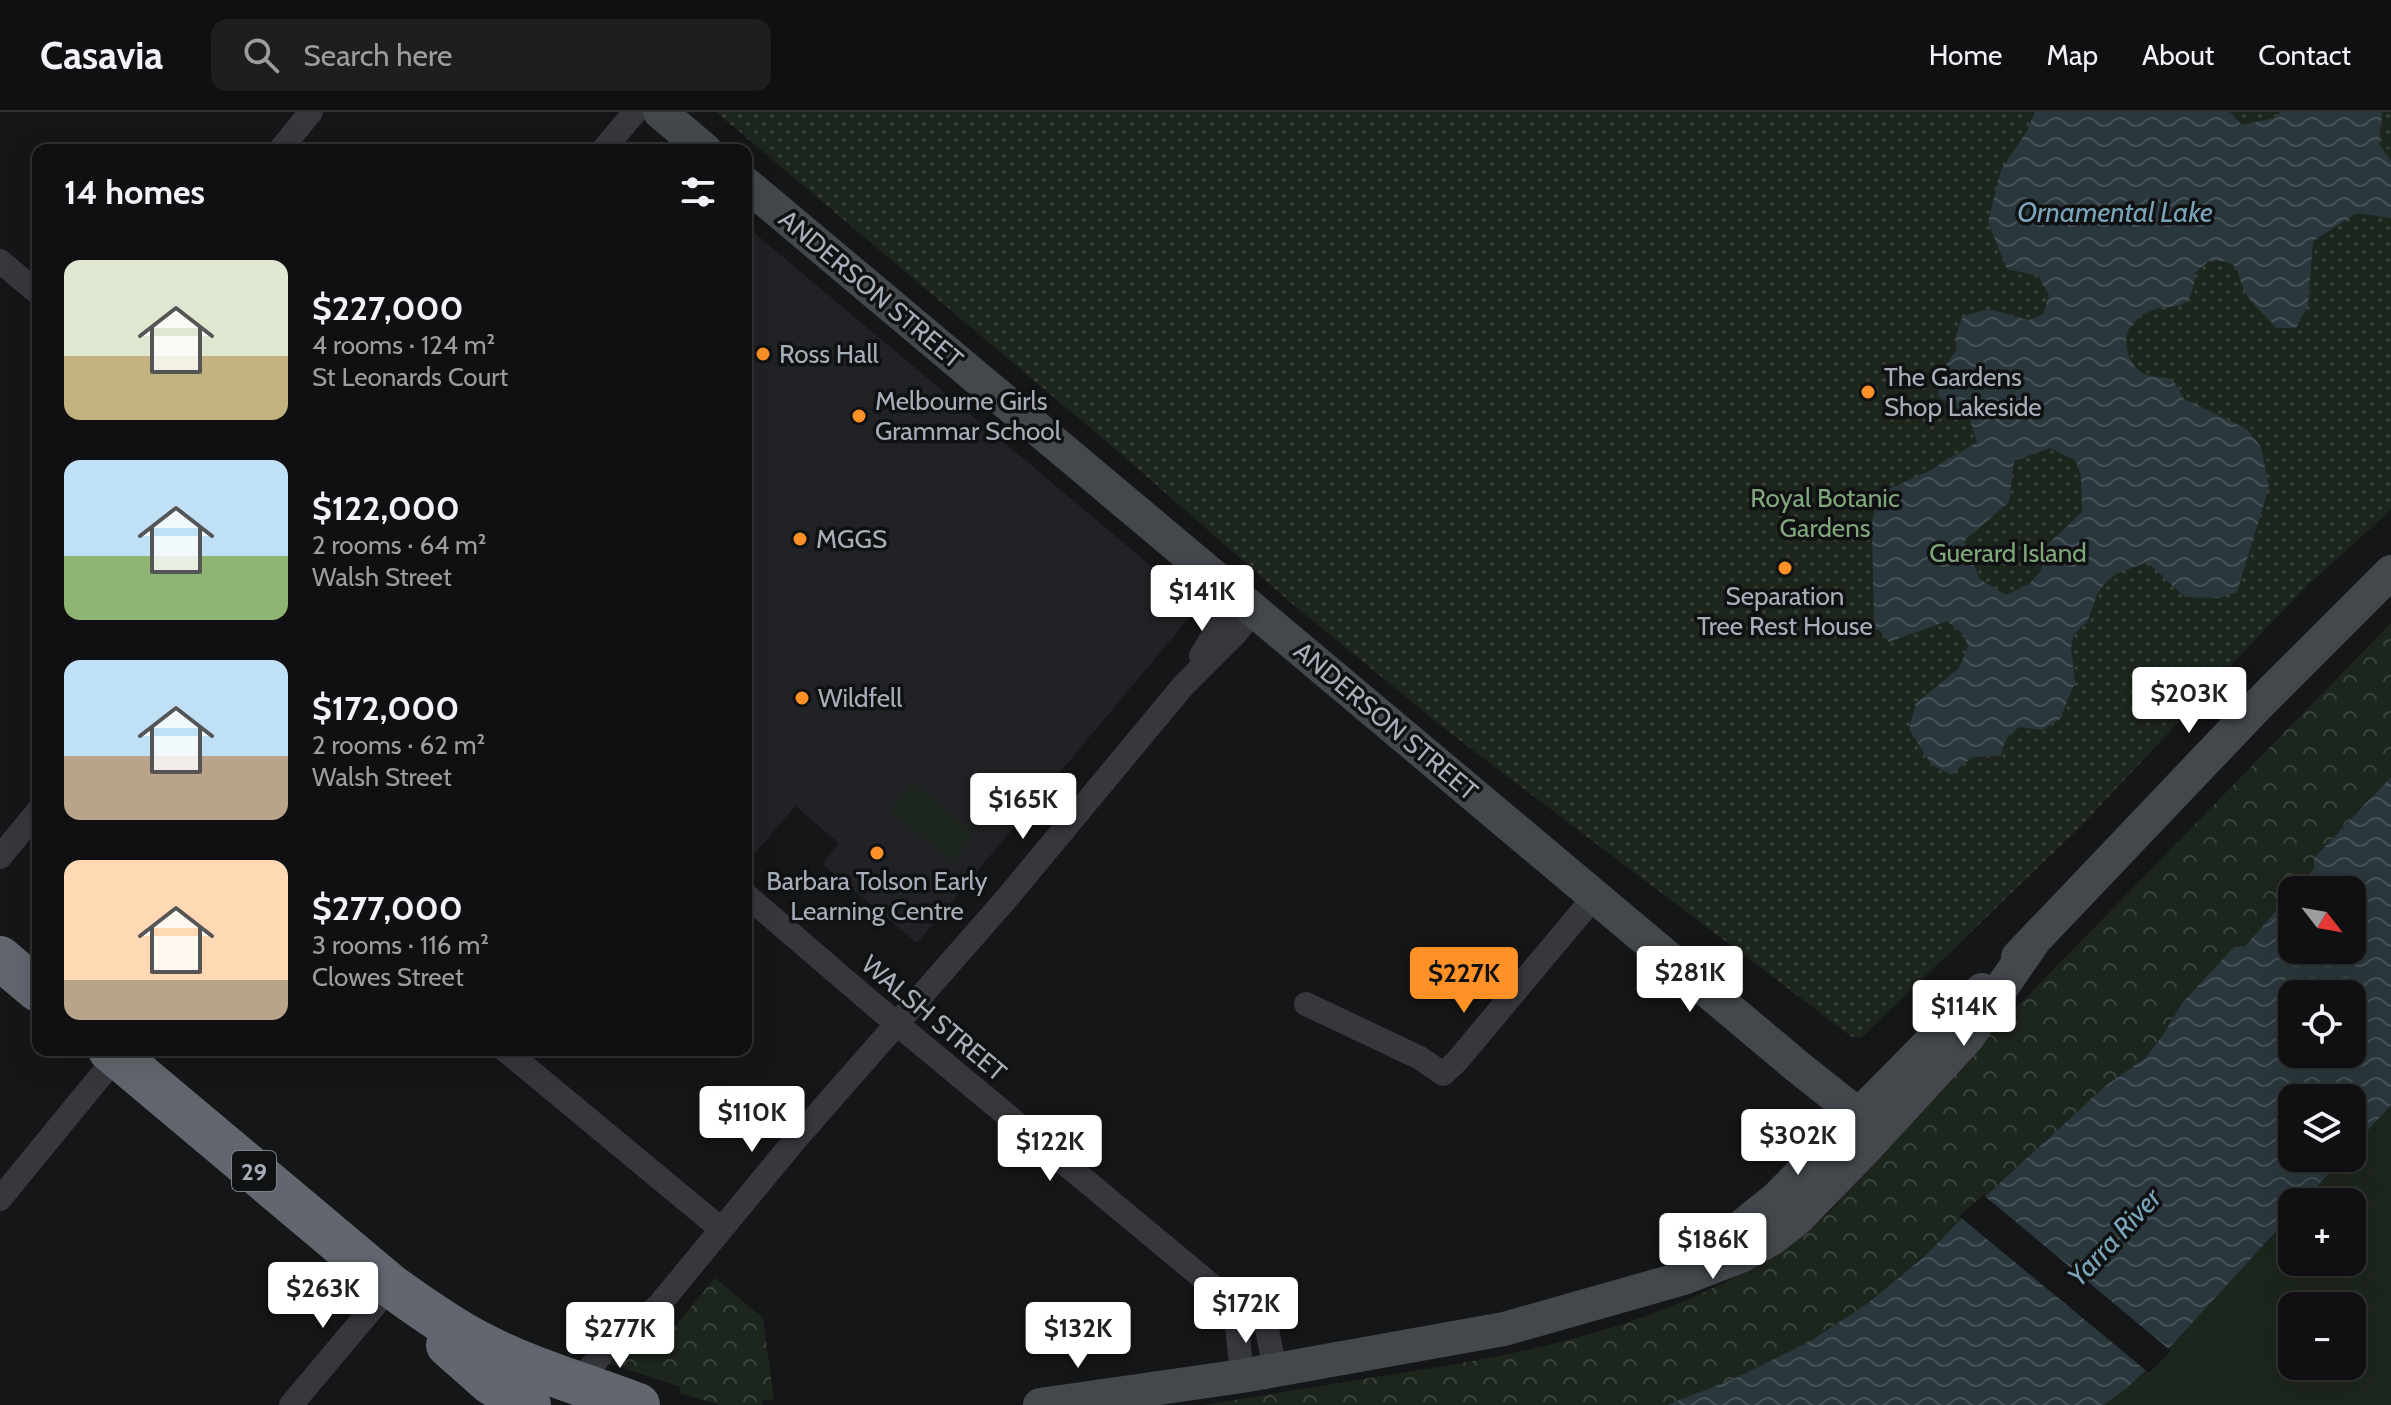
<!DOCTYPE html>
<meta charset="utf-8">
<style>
:root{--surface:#101012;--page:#1e1e20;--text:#f1f3f6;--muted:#9c9d9f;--line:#303032;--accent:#ff9126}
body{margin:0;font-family:Cabin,sans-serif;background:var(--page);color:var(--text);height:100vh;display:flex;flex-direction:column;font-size:30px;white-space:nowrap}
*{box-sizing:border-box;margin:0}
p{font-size:26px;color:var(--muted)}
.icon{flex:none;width:44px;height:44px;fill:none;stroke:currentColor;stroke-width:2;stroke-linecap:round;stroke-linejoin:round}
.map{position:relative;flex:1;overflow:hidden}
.panel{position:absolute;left:32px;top:32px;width:720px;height:912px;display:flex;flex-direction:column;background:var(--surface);border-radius:16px;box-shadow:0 8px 32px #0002,0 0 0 2px var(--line)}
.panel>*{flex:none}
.needle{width:52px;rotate:121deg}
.tools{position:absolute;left:2278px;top:764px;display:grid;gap:16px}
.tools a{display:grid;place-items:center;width:88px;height:88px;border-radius:16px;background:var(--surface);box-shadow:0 8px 32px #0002,0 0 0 2px var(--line);font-size:40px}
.price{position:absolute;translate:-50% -68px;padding:0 18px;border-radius:8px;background:#fff;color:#222;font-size:26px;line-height:52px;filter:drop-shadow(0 2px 4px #0008)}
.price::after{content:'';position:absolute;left:50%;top:48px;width:24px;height:18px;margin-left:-12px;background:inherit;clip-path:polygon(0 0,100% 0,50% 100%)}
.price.on{background:var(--accent);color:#111}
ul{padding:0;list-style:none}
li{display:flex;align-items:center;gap:24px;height:200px;padding:0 32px}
li span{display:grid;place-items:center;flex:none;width:224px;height:160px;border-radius:16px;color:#555}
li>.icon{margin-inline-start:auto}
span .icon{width:96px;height:96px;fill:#fffc;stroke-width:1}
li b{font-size:34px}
h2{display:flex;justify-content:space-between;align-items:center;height:96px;padding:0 32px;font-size:34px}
header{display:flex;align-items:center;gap:48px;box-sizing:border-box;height:112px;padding:0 40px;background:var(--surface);border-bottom:2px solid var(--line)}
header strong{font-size:38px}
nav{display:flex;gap:44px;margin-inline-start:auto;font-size:28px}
.search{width:560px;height:72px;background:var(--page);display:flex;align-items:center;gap:20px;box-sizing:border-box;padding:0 28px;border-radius:16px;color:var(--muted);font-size:30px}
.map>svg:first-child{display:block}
.built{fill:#212225}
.grass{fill:#1d261d;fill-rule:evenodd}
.forest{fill:url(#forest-crowns)}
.garden{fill:url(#garden-dots)}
.water{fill:url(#water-waves);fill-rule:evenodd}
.pier{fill:#151618}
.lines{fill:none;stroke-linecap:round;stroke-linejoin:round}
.street{stroke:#36383d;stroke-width:24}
.secondary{stroke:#44484d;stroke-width:34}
.highway{stroke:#62676f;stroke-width:44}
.poi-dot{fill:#ff9126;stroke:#101113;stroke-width:3}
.labels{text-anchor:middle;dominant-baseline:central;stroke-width:7;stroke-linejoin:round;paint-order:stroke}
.shield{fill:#101113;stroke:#798087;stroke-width:2}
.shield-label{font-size:24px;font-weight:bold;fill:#a6afb9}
.street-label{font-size:26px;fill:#a6afb9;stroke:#101113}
.poi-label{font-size:26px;fill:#a6afb9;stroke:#101113;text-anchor:start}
.park-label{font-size:26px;fill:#80a67b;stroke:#101113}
.water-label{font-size:28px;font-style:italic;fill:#79a5b8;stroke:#101113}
</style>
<header>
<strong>Casavia</strong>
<div class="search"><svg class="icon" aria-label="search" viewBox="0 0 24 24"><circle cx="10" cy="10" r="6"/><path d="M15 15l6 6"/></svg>Search here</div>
<nav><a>Home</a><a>Map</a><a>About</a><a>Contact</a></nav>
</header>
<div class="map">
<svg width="2391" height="1293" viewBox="0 0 2391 1293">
<defs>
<pattern id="forest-crowns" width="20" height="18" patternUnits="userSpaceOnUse" patternTransform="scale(2)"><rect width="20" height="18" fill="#1d261d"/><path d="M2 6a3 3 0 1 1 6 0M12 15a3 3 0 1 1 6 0" fill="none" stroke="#3b433c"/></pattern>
<pattern id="garden-dots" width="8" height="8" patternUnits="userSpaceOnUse" patternTransform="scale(2)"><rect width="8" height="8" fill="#1d261d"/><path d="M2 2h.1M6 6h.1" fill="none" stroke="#3b433c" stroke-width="1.8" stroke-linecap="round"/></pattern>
<pattern id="water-waves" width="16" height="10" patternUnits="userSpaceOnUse" patternTransform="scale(2)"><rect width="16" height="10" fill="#2a383d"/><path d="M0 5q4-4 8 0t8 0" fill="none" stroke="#465257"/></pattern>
</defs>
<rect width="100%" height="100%" fill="#151618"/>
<path class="built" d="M746,114L1199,494L917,831L822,752L839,731L795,694L746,752Z"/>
<path class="grass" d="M914,671L975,722L952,749L890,699Z
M2391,993V1293H2103L2126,1277L2172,1233L2292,1102V1150H2352V1090H2303L2343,1046H2352V1036ZM2292,1194H2352V1254H2292Z"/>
<path class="forest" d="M2391,511V665L2314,746V757L2295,778H2292V781L2245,834L2234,835L2182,891L2163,923L2145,946L2104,975L1962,1106L1925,1144L1868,1191L1809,1230L1733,1267L1667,1293H1204C1265,1283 1327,1273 1389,1263C1543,1239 1704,1207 1826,1103C1837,1094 1845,1081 1853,1070C1868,1051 1883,1033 1900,1015Z
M715,1166L763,1206L774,1288H763L762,1293H721L679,1281L681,1275L607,1251C614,1242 627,1220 639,1219C651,1218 657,1223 671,1219Z"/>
<path class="garden" d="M716,0H2391V398L2308,473L2270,512L2084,711L1861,926L1852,925L1450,621L1290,490L1120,341Z"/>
<path class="water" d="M2035,0H2230L2242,13L2275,6L2280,0H2382L2379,32L2391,49V106L2357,101L2313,129L2308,193L2296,216H2276C2267,205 2254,194 2246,182C2234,161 2246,149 2210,148L2195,161C2192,212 2166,184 2140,205C2135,210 2131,212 2128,219C2122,237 2132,260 2151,264C2157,266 2164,264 2170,267C2177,271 2180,280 2184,287L2247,317L2261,335L2269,375L2237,480L2220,486L2185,485L2147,450L2116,462L2105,471L2097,482L2088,508L2074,523L2071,536L2075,570L2060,607L2042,618L2019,615L2006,627L2000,644L1972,645L1951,663L1931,652L1909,617L1916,591L1959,556L1968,535L1964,523L1947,509L1889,530L1874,512L1872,413L1877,382L1929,359L1977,330L1969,305L1938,284L1940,263L1956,238V223L1963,204L1989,197L2028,208L2043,202L2049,183L2038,164L2007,157L1988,110L2001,58L2027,19ZM2050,336L2076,349L2081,365L2082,400L2047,433L2041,459L2029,472L2006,483L1980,467L1964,429L2009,390L2014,349Z
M2391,665V993L2352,1036V986H2292V1046H2343L2303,1090H2292V1102L2172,1233L2126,1277L2103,1293H1667L1733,1267L1809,1230L1868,1191L1925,1144L1962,1106L2104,975L2145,946L2163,923L2182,891L2234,835L2245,834L2292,781V838H2352V778H2295L2314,757V746ZM2292,882H2352V942H2292Z"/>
<path class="pier" d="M1983,1083L1987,1086L2171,1239L2149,1261L1959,1104Z"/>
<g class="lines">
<path class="street" d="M280,38L311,0
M603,38L635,0
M0,149L38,181
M1201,544L1222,509L1240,487
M0,745L38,699
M746,783L873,892L1210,1172L1235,1193L1266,1212L1275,1258
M1306,892L1420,946L1443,962L1457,949L1595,784
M505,938L721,1117
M0,1087L117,944
M1235,1193L1242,1264
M577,1271L625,1215L647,1203L659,1193L795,1028L1007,786L1183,574L1236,521L1254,499
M291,1293L391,1174"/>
<path class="secondary" d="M660,0L705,38
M746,72L1798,955L1880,1020
M2018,845L2256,595L2391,460
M1697,1144L1726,1127L1777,1086L1982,878
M1040,1293L1242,1264L1504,1217L1684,1166L1741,1144L1771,1127L1798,1106L1865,1037L1967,926L2033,830"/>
<path class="highway" d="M0,846L38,878
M110,938L391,1174C420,1195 451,1217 483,1233C533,1259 587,1273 638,1293
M448,1233L491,1271L529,1293"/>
</g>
<g class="poi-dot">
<circle cx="763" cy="242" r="8"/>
<circle cx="1868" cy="280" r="8"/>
<circle cx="859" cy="304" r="8"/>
<circle cx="800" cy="427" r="8"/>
<circle cx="1785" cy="456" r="8"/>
<circle cx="802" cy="586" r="8"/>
<circle cx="877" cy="741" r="8"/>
</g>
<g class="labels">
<rect class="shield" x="232" y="1039" width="44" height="40" rx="6"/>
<g class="shield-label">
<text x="254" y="1059">29</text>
</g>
<g class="street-label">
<text transform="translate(871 177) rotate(40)">ANDERSON STREET</text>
<text transform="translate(1386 609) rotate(40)">ANDERSON STREET</text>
<text transform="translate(934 906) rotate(40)">WALSH STREET</text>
</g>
<g class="poi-label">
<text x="779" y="242">Ross Hall</text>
<text x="1884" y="265">The Gardens<tspan x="1884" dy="30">Shop Lakeside</tspan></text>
<text x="875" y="289">Melbourne Girls<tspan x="875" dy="30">Grammar School</tspan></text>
<text x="816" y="427">MGGS</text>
<text x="1785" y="484" text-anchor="middle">Separation<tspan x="1785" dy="30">Tree Rest House</tspan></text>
<text x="818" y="586">Wildfell</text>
<text x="877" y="769" text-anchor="middle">Barbara Tolson Early<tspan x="877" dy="30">Learning Centre</tspan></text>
</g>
<g class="park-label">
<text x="1825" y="386">Royal Botanic<tspan x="1825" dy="30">Gardens</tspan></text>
<text x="2008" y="441">Guerard Island</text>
</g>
<g class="water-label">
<text x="2115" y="100">Ornamental Lake</text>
<text transform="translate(2114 1125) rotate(-47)">Yarra River</text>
</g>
</g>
</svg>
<div class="tools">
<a><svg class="needle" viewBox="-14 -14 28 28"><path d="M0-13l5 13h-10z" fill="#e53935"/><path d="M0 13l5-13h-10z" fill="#9c9d9f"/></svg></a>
<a><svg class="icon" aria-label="locate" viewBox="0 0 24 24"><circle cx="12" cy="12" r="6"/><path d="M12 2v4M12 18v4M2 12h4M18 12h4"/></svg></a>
<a><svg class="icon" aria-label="layers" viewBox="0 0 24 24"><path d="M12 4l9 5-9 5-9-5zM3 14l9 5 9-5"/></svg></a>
<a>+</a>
<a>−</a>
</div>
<b class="price" style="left:1202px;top:521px">$141K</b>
<b class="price" style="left:2189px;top:623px">$203K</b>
<b class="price" style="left:1023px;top:729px">$165K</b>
<b class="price" style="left:1690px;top:902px">$281K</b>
<b class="price on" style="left:1464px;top:903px">$227K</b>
<b class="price" style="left:1964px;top:936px">$114K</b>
<b class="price" style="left:752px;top:1042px">$110K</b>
<b class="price" style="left:1798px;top:1065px">$302K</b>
<b class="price" style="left:1050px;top:1071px">$122K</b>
<b class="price" style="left:1713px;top:1169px">$186K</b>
<b class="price" style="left:323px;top:1218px">$263K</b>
<b class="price" style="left:1246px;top:1233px">$172K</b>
<b class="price" style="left:620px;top:1258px">$277K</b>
<b class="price" style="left:1078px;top:1258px">$132K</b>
<section class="panel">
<h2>14 homes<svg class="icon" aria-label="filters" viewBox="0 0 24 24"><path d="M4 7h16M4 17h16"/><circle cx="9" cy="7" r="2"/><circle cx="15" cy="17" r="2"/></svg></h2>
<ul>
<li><span style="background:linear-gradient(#dfe7d0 60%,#c2b280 0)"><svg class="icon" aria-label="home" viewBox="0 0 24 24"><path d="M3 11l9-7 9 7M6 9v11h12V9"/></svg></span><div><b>$227,000</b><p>4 rooms · 124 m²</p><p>St Leonards Court</p></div></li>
<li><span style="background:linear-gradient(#bfe0f5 60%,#8fb573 0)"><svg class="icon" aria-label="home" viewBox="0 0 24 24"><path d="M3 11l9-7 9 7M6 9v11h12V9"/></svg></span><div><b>$122,000</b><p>2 rooms · 64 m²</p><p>Walsh Street</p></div></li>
<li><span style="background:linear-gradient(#bfe0f5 60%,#b9a48a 0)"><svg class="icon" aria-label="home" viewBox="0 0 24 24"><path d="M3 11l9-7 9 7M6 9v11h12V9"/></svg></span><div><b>$172,000</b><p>2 rooms · 62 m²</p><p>Walsh Street</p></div></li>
<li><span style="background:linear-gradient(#ffd9b3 75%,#b9a48a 0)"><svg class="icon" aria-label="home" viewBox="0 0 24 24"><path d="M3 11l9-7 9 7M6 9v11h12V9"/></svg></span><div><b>$277,000</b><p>3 rooms · 116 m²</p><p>Clowes Street</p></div></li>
</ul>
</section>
</div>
